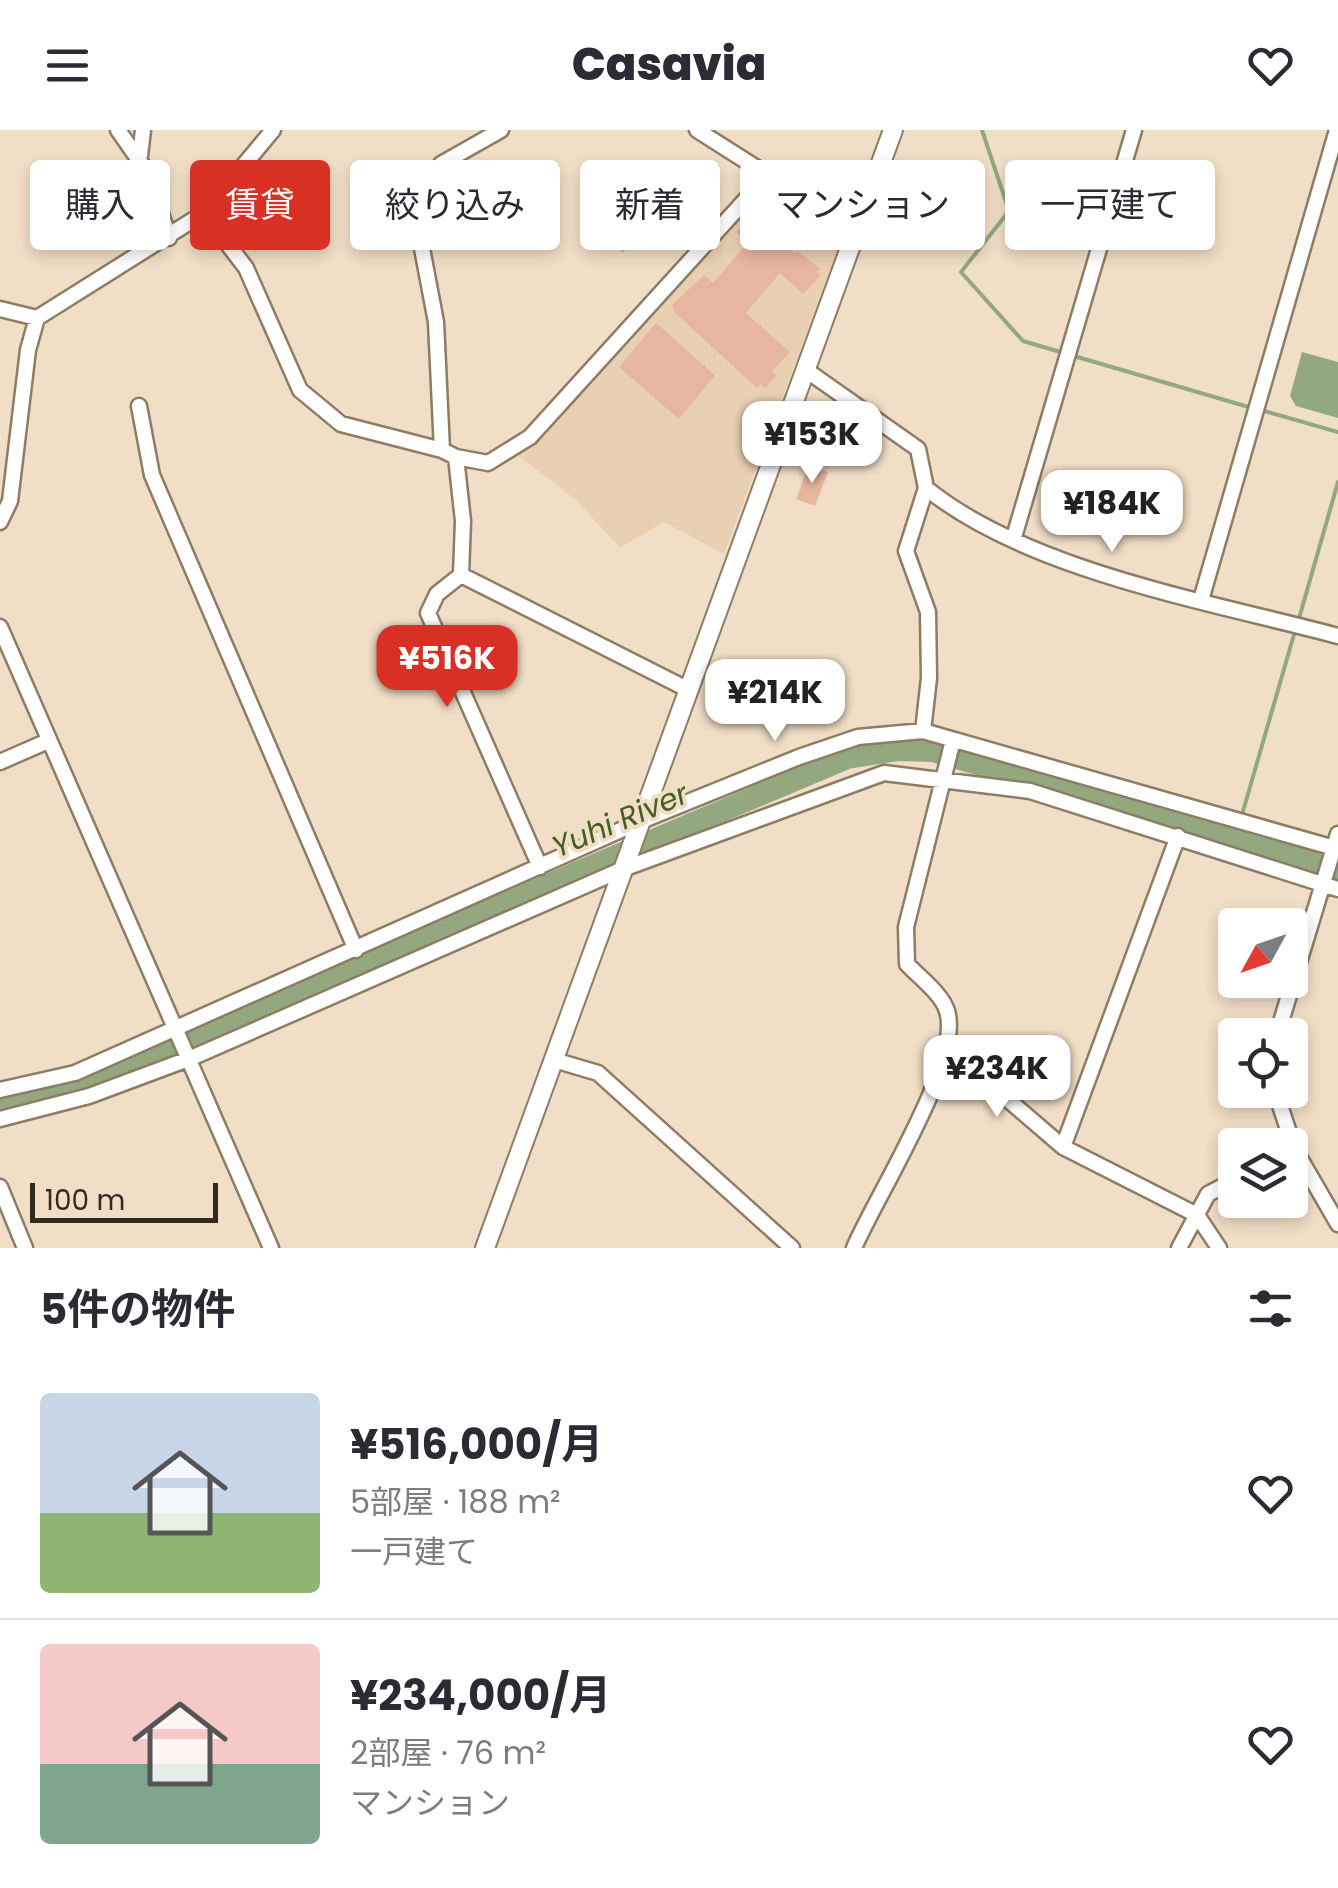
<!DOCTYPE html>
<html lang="ja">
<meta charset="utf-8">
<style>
:root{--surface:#fff;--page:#f2f2f3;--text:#2b2b33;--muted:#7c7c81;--line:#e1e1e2;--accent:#d93025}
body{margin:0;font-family:Poppins,"Noto Sans JP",sans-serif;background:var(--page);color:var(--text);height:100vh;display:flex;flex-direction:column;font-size:38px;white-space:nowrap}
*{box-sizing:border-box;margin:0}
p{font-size:32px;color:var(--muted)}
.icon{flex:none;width:55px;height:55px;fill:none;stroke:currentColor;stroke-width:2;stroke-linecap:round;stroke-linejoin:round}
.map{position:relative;height:1118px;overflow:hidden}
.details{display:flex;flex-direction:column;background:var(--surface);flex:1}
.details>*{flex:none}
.top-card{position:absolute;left:30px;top:30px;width:1280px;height:90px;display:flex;gap:20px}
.needle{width:65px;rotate:230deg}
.buttons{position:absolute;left:1218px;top:778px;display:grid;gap:20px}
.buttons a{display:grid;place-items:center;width:90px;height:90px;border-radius:10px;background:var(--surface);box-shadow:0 5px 15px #0003;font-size:50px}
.scale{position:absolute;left:30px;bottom:25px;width:188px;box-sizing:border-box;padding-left:10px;border:5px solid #322a21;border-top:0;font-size:28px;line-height:35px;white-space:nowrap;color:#322a21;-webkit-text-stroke:8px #f1dec6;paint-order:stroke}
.price{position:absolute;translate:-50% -85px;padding:0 22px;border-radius:20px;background:#fff;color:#222;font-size:32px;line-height:65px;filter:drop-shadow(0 2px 5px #0008)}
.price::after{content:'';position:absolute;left:50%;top:60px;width:30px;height:22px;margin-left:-15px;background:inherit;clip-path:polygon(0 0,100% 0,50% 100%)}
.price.current{background:var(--accent);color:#fff}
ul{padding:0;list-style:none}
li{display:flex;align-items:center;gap:30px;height:250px;padding:0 40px}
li+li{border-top:2px solid var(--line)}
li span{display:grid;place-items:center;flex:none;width:280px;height:200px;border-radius:10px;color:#555}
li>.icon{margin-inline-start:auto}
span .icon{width:120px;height:120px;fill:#fffc;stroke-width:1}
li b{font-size:42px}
h2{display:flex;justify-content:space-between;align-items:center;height:120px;padding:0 40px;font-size:42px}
.chip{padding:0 35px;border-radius:10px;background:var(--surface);box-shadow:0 5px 15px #0003;font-size:35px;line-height:90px}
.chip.current{background:var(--accent);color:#fff}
header{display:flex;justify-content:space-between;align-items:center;height:130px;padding:0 40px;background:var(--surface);font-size:45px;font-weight:800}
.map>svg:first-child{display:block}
.built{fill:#e9d0b2}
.water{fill:#93a87e}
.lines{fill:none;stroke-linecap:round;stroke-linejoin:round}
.stream{stroke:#93a87e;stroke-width:4}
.river{stroke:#93a87e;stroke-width:22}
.building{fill:#e7b6a1}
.minor-casing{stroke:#8d7c66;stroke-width:19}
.major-casing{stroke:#8d7c66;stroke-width:22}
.minor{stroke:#fff;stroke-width:14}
.major{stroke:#fff;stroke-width:18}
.labels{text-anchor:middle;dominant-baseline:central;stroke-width:8;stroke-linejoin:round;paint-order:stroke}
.water-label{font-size:30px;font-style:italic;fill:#435f21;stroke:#f1dec6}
</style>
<header><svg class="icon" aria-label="menu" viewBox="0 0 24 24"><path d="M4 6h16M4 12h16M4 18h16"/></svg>Casavia<svg class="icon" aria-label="heart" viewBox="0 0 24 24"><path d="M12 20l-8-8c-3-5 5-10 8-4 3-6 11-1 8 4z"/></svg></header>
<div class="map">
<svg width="1338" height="1118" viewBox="0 0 1338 1118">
<rect width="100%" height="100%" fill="#f1dec6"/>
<path class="built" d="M775,58L845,101L724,424L664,392L620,418L575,369L517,325L762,60Z"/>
<path class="water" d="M1302,222L1338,232V288L1296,276L1290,266Z"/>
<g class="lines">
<path class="stream" d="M982,0L1009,81L961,142L1023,211L1064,223
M1074,226L1252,278
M1261,280L1338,302
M1298,492L1338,352
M1235,709L1295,501"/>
<path class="river" d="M0,973L68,956L120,936L847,628L898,620L933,621L1338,739"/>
</g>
<path class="building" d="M637,59L659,76L623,123L601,105Z
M752,84L759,85L794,123L797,120L820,139L817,142L821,145L803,164L780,143L746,183L790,222L772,241L776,246L765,258L761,254L757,258L674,182L672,175L704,145L713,153L747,113L736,102Z
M656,193L715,245L679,289L619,237Z
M809,335L828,342L815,376L796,369Z"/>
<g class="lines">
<g class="minor-casing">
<path id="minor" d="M118,0L148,43L169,108
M697,0L837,89L857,97
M140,26L143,0
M204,83L246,138L300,260L341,294L442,320
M0,179L37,188
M806,240L918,319L926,358L906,421L928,482L929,548L923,601
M139,276L152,345L356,820
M456,327L488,333L530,307L768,45
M926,358C1028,441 1211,472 1338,506
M0,392L10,371L28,220L37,188L204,83L273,0
M1014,407L1134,0
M461,445L463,391L456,327L442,320L436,192L417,92L441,34L501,0
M461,445L437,464L428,483L540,737
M461,445L689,560
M1201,470L1337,0
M0,497L271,1118
M0,632L48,611
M1277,905L1338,704
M554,930L598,943L792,1118
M944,937L976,942L1063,1017L1197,1085L1219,1118
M0,960L75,943L641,691L799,627L858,607L923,601L1338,719
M1275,960L1294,1018L1338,1094
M0,989L89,966L191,928L623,739L884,643L1030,661L1338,759
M1063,1017L1178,706
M0,1057L25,1118
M854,1118C876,1066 963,931 947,881C942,864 919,847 907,834L906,797L953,610
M1179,1118L1208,1064L1235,1050"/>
</g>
<g class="major-casing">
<path id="major" d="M485,1118L893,0"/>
</g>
<use href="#minor" class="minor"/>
<use href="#major" class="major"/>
</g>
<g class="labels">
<g class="water-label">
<text transform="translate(620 690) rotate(-23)">Yuhi River</text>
</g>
</g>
</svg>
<div class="buttons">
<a><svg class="needle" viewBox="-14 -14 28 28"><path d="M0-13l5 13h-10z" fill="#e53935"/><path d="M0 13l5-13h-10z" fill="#7c7c81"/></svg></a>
<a><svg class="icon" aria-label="locate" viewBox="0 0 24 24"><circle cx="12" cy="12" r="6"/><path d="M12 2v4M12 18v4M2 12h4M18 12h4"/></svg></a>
<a><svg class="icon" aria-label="layers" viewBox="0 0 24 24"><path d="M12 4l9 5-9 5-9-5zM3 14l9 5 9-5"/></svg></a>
</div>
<div class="scale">100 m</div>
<b class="price" style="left:812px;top:356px">¥153K</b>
<b class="price" style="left:1112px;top:425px">¥184K</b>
<b class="price current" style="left:447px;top:580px">¥516K</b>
<b class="price" style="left:775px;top:614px">¥214K</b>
<b class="price" style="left:997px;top:990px">¥234K</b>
<div class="top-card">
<a class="chip">購入</a>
<a class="chip current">賃貸</a>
<a class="chip">絞り込み</a>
<a class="chip">新着</a>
<a class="chip">マンション</a>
<a class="chip">一戸建て</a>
</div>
</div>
<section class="details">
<h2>5件の物件<svg class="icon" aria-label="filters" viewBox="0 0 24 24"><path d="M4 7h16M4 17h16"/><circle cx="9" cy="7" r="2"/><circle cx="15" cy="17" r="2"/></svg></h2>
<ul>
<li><span style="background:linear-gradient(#c9d6e8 60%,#8fb573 0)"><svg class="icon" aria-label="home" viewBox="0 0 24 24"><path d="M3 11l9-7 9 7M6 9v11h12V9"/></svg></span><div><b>¥516,000/月</b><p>5部屋 · 188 m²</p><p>一戸建て</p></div><svg class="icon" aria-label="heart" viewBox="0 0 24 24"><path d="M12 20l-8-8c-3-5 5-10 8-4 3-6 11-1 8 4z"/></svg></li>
<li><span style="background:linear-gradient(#f6c9c9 60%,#7fa58c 0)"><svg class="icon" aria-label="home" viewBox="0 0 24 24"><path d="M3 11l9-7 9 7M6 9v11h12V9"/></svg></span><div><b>¥234,000/月</b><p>2部屋 · 76 m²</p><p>マンション</p></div><svg class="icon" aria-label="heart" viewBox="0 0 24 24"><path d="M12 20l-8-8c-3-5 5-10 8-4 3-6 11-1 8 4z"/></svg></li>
</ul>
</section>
